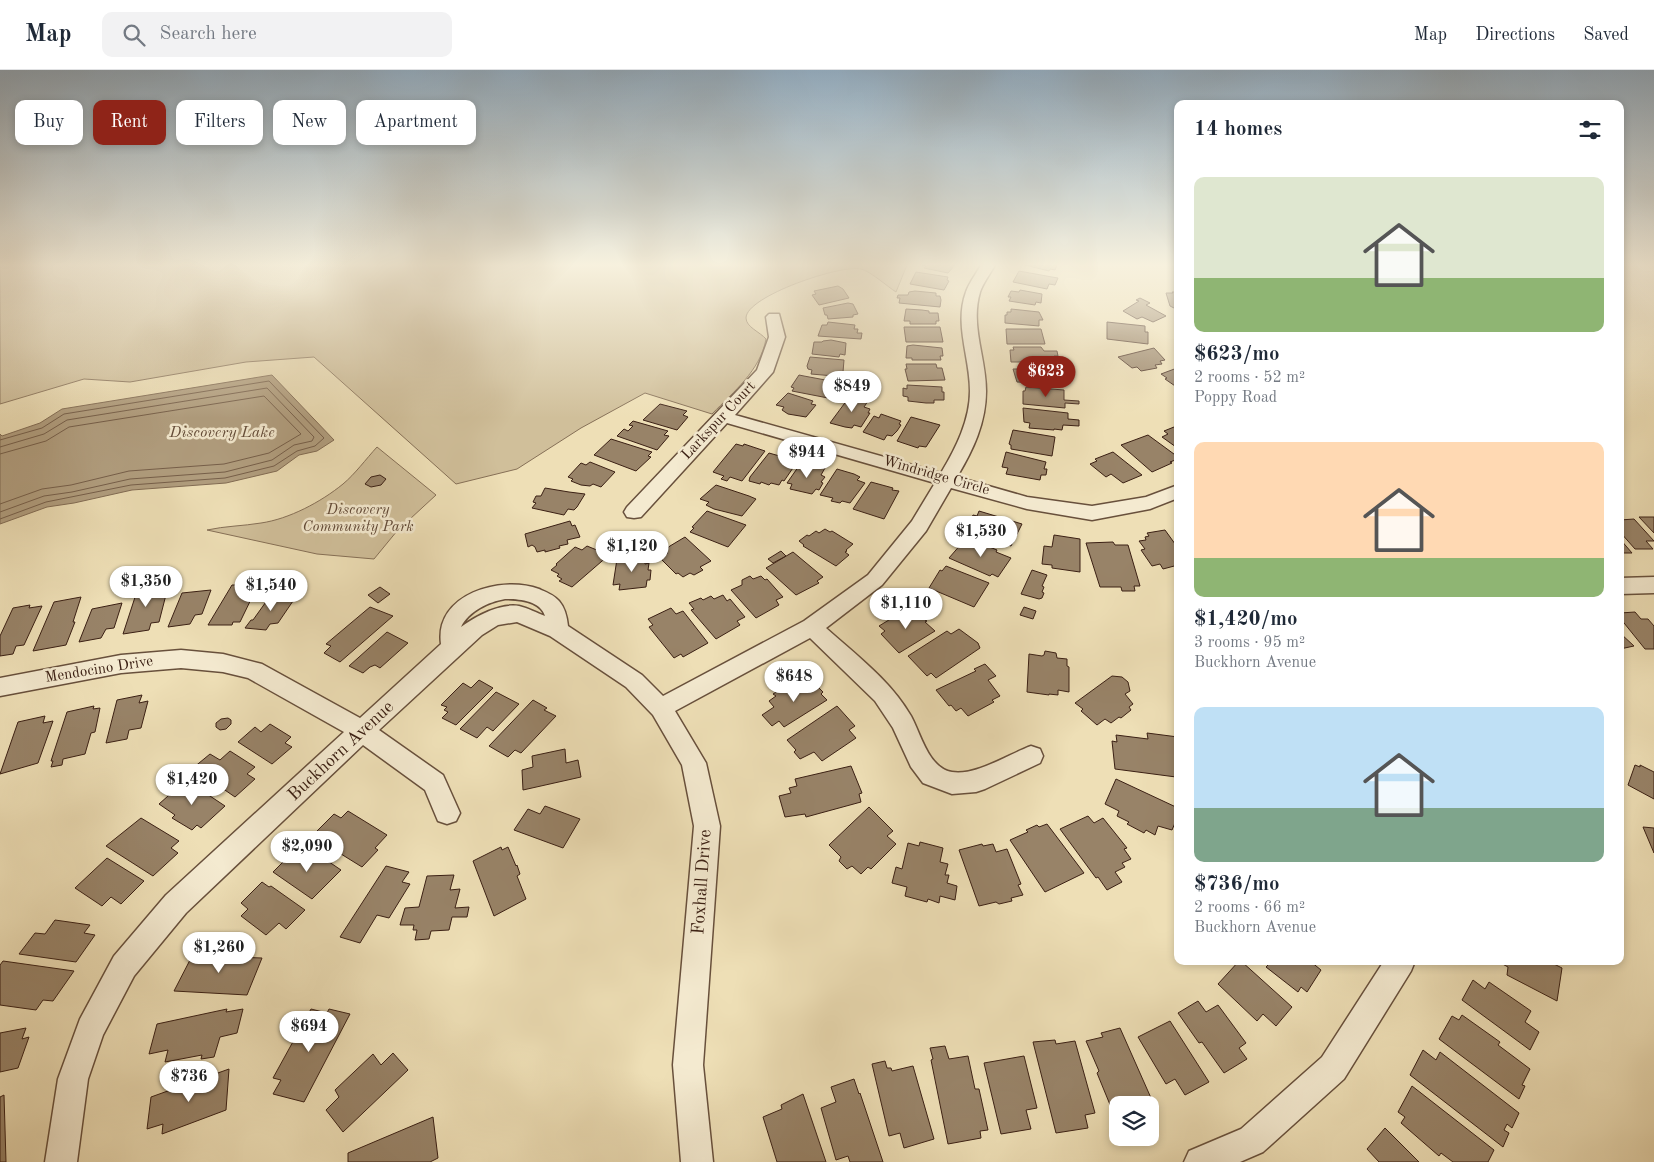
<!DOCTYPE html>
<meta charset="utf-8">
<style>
:root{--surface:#fff;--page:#f2f2f3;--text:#1f2937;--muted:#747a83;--line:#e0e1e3;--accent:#8f2418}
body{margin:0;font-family:"Old Standard TT",serif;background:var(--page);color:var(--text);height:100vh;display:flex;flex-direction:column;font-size:19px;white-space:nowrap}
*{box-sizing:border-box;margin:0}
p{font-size:16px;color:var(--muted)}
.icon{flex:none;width:28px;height:28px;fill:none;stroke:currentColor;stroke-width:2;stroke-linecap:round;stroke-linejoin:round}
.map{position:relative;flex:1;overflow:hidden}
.side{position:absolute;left:1174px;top:30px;width:450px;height:865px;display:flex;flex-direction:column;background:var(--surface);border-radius:10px;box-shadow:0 2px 8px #0003}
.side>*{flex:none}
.top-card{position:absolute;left:15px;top:30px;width:475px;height:45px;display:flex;gap:10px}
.buttons{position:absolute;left:1109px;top:1026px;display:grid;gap:10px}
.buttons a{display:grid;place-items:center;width:50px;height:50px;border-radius:10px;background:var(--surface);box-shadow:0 2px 8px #0003;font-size:25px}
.price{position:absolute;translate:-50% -42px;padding:0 11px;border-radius:18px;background:#fff;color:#222;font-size:16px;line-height:32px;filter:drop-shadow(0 1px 2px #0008)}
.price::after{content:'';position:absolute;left:50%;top:30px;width:15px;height:11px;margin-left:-8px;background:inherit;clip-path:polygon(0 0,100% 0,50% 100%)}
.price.active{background:var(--accent);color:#fff}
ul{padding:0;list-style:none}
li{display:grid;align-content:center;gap:10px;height:265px;padding:0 20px}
li span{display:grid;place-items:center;height:155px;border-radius:10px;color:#555}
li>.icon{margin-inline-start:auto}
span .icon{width:90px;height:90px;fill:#fffc;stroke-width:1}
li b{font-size:21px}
h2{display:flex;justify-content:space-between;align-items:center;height:60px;padding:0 20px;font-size:21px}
.tag{padding:0 18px;border-radius:10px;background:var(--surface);box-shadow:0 2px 8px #0003;font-size:18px;line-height:45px}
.tag.active{background:var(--accent);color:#fff}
header{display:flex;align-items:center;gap:30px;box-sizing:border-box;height:70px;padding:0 25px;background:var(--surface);border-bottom:1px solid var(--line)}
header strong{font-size:24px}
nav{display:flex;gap:28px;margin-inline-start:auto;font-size:18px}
.search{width:350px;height:45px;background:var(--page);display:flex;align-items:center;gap:12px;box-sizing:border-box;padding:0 18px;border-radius:10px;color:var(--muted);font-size:19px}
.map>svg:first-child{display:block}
.green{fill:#d0bf9a;stroke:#867057}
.water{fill:#b19e7f;stroke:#826c54}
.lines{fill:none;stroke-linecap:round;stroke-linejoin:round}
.shore{stroke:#765f4a;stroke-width:1}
.building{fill:#988368;stroke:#3b2014}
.minor-casing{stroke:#68503c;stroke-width:3}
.minor{fill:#f4ead0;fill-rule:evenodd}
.labels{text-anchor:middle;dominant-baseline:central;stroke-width:5;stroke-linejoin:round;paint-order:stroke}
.street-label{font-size:15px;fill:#3b2014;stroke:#f4ead0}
.park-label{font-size:15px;font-style:italic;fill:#604836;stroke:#f4ead0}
.water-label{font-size:16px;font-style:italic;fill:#644c39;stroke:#f4ead0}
.near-street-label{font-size:18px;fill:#3b2014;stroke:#f4ead0}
</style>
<header>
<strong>Map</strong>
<div class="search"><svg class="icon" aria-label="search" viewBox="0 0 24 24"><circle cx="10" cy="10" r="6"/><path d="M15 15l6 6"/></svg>Search here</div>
<nav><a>Map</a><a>Directions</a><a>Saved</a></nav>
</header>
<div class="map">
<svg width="1654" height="1092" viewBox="0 0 1654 1092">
<rect width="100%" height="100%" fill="#eedfb6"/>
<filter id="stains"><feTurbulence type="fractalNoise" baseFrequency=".004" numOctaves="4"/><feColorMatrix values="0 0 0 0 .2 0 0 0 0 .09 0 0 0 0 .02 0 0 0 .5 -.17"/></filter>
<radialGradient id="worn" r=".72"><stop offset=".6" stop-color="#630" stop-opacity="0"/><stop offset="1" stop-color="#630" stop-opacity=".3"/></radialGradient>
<path class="green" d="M0,195H907L896,222C888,217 870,201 861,199C842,194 746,226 746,248C746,257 760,262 766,269C760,301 734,321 712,344L645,323L581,358L517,399L456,414L314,287L246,292L130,312L84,309L0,334Z
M377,377L436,425L397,461L374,489L317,484L207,460C225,456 243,456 261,453C289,449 321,432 343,414C355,404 366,389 377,377Z"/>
<path class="water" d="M272,305L334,370L317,381L299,385L277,401L226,413L132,420L74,433L47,437L0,454V364L2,366L40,353L62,339Z"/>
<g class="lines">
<path class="shore" d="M0,370L42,358L64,344L269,311L324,368L315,376L297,381L274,396L225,408L131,415L46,432L0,449
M0,377L44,364L67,350L267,318L314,367L312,371L294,375L272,390L225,402L130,409L72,422L44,426L0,442
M0,384L46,371L69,357L264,326L301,364L269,383L224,394L129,401L71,415L42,419L0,434"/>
</g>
<path class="building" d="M922,195H955L948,203L924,198L926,196Z
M1025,195H1057L1055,200L1050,199L1049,201Z
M1019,201L1052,207L1058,208L1055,215L1049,214L1047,219L1013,212Z
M916,202L948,207L947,210L949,211L944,220L910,214Z
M838,216L843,219L849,228L819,235L812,225L816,224L814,221Z
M1020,220L1042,224L1041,233L1036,232L1035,235L1009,231L1011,227H1008L1011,221L1019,222Z
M915,221L936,223V226H940L941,230L940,237L899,233L900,228H897L898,225H908L909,222Z
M1172,222H1178V240L1170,236L1166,223H1173Z
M1140,228L1150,233L1146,235L1166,246L1153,252L1142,247L1137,249L1123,241L1139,231L1136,230Z
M848,233L853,234L858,244L853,245V247L828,249L827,245H825L823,238Z
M906,239L922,240L929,241V243H938L939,251H936V254H910V251H904Z
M1011,239L1039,242L1043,250H1039V256L1005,253V245H1007V242H1011Z
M828,252L855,255L854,259H858L857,263H862L861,269L818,266L822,255H827Z
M1107,252L1145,256V262H1148V274L1107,269Z
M904,257H940L943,272H906Z
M1006,259H1041L1045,274H1007Z
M831,270L846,273L845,285L840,284L839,287L812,284L814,272H822L823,271Z
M913,275L942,278L943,286H940L941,290H912V288H906L907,276Z
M1013,277H1041L1044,281H1057L1058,286H1054L1056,292H1011L1010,280H1014Z
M1154,278L1165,290L1160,291L1162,294L1155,295L1157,298L1141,301L1137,297L1132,298L1118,287Z
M810,287L844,290L843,302L841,305L834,306L811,304L812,300L808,299L807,296Z
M906,294H936L937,298H942L945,310L908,311L905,299H907Z
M1028,296L1046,298L1051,310H1046V313L1017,312L1013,299H1022L1021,297Z
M1177,298H1178V318L1165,309L1167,308L1161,304Z
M799,305L804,306L836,312L828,328L792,321L794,318L791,317Z
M907,315L942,317V322H944V330H934V333H926L908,331V327L903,326V318L907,319Z
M1026,317L1064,320V330L1079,331V334L1065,333V338L1023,334V321H1025Z
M788,323L813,331L811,334L816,335L806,347L788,344L782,340L784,337L776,335Z
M850,326L868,331L864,337L870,339L868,343H870L861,357L854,355L852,358L845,357L830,353Z
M660,334L687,341L683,345L688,347L677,360L643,350Z
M1023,338L1068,343V349L1079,350V356L1063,355L1062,360L1054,359V360L1029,358L1030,353L1024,352Z
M881,344L901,351L899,354L901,355L897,361L892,366L887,365L884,370L863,362L874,346L879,348Z
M911,347L940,355L926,377L919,376L918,378L897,371Z
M633,351L668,361L664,365L669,366L657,380L617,366L624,359L628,361L633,356L629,355Z
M1174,357H1178L1176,377L1162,367L1168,364L1164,361Z
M1013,360L1055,367L1052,386L1011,379V375L1009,374Z
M1148,365L1178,387V389L1170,392L1172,393L1152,402L1121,375Z
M611,369L652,382L648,386L651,387L636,401L594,385Z
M736,374L743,376L744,374L765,381L742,411L730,407L727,411L721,409L724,406L713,402Z
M1006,382L1046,392L1044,399H1047L1046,405H1041L1040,410L1006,404L1008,398L1002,397Z
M1113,382L1142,405L1123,413L1111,404L1106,407L1090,394L1097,391L1095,389Z
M769,383L790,389L788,393L795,395L784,411L782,410L779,415L771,413L769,415L761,412L760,414L749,411L750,407Z
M590,392L615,402L601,417L593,414L590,416L581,415L571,411L573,409L568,407L581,393L586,395Z
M801,393L825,398L821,405L825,407L821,412L823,413L819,420L816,419L812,424L790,419L792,414L787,413Z
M837,399L854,404L860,407L857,410L865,413L850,433L842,431L840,433L831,431L833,428L820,425Z
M380,405L386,409L381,415L371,417L365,414L371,407Z
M871,412L893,418L892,420L899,421L884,449L853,439Z
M716,415L749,426L756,429L742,446L714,439L706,435L709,432L700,429Z
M545,418L569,422L585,424L577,437L574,440L568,439L564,445L532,438L536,433L533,432L536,426H541Z
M707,441L746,455L728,477L690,462L694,458L692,457Z
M979,441L1022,454L1011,476L966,461L973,445L977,446Z
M1639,447H1654V463Z
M1634,449L1654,471H1646L1653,479H1635L1620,462V450Z
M570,451L572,456L575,455L580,467L567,470L568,474L559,476L560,478L545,482V480L537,482L535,477L532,475L528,477L525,464Z
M825,459L830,462L832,461L853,474L846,480L847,481L845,482L849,485L836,496L803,476L804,475L799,471L807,465L809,466L816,461L819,463Z
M1165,460L1178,478V495L1163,499L1160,494L1152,496L1141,480L1145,479L1139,471L1146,470L1145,467L1149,466L1147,463Z
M1054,465L1080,469V502L1052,498V495L1042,494L1044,476L1052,477Z
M685,467L711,491L700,497L703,500L694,505L690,503L683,507L678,503L676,504L660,488L668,483L665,480L670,476Z
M1620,469L1632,483H1620Z
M972,470L997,480L996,482L1011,488L998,507L992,504L990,506L949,488L962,473L968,475Z
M1113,472L1115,475H1128L1140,516H1134L1135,521H1122L1121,517H1100L1086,473Z
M587,476L609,485L572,517L559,511L562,509L557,506L559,504L551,500L557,495L556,494L575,477L582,480Z
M781,481L786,486L773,493L768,489Z
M793,482L823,507L817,511L819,513L796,525L766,498Z
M645,485V494L649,493L648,500H651L650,510H647L646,517L619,520L620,514L613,515L617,489Z
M946,496L989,513L974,537L929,518L940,500L942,501Z
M1032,500L1047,505L1042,516L1044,517L1042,522L1044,523L1042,528L1039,529L1021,524Z
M750,506L753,509L761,506L765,510L767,509L783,527L776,530L779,535L756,548L731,520L742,515V510Z
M169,513L159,552L151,553L149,560L123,564L138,518Z
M232,515H258L240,552H233L232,555H208Z
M380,517L390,524L378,533L368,525Z
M211,520L202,544L195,545L190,554L168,557L182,523Z
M273,522L290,523L285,530L293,531L278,553L270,554L266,560L245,558L251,550H253Z
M723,525L727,531L730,529L745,547L737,551L740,555L716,569L691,540L694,539L689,533L701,528L703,530L711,526L714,529Z
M81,527L73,552H75L66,575L33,581L54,532Z
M122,533L114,558L106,559L101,568L79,572L92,539Z
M30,535L29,538L42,536L24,575L16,576L13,584L0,586V566L13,538Z
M370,537L393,546L340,592L324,583L331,576L326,574Z
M1024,537L1036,541L1033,549L1020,545Z
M671,538L676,544L683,541L708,573L683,587L681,584L674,588L649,557L653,555L648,549Z
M911,539L917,545L921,542L928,548L925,550L927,551L925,552L935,561L899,583L881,564L885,561L879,556L902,542L904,543Z
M1635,542L1641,549H1648L1654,556V579H1645L1620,548V543Z
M959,559L978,573L980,578L936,608L931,603L927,606L908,586L947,561L951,564Z
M387,562L408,573L380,598L375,595L370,597L363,603L349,596Z
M1620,563L1634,576L1620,579Z
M1045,581L1056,583L1057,588L1067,589V596L1069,597V622L1058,620V625L1049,624V625L1027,622L1029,584L1042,586L1044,585Z
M985,594L996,606L988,610L1000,626L992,630L994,632L968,646L961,638L956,641L951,635L949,636L936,620L976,601L974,599Z
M1112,606L1122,607L1128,612L1130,621L1125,624L1133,634L1129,637L1131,640L1121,648L1119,647L1111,653L1105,649L1097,655L1081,641L1083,639L1075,633Z
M810,609L823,622L821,624L827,630L784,657L779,651L772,656L762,645L774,637L769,631L776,626L773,624L786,616L787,618L796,612L800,615Z
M479,610L493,618L456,655L442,648L448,642L444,640L447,637L441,635L463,613L471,618Z
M496,622L519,634L493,661L487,657L477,668L460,659Z
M142,625L139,633L148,631L141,658L129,660L127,669L106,673L117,630Z
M533,630L547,638L544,640L556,646L521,683L515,680L508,687L489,676Z
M94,636L93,639L100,638L95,662L91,663L85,684L63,689L62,695L51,697L53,691H51L67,642Z
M837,636L855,656L849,660L856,668L822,691L814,682L800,689L794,682L796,680L787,670Z
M45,646L43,653L53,651L38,693L0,704L18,652Z
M228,648L231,650V654L226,659L220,660L216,657V653L221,649Z
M270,654L291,667L285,673L292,677L272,694L238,672L255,657L261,662Z
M1147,663L1178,667L1176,707L1115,699L1112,671L1117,672L1116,665L1148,669Z
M565,679L566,693L578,690L581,707L523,720L522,700L533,697L532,686Z
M230,681L255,697L247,704L255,709L235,727L193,698L210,684L220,690Z
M1635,695L1640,697V695L1654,702V729L1628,715Z
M851,696L862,723L859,724L861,732L806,747L805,744L785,747L779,726L791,723L789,718L797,716L795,709Z
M1116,709L1178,738V746L1172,760L1158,756L1155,765L1146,760L1144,763L1127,754L1129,752L1117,746L1119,741L1105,734Z
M186,710L225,736L201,758L197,755L192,760L172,748L175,745L159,734Z
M545,736L580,749L563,778L514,760L528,739L540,744Z
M869,737L893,761L887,766L896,774L871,799L868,797L861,804L852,796L847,799L839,791L841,787L829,775Z
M348,741L387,765L375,778L378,780L362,797L312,766L334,744L341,748Z
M1088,746L1094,753L1103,748L1127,778L1124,779L1131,789L1122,793L1125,797L1115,802L1122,812L1107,820L1098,807L1096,808L1060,759Z
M141,748L179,771L171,778L178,783L153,806L106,776Z
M1047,754L1084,803L1045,822L1010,770L1028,762L1026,760L1037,755L1039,757Z
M1643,757L1654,758V783Z
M920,772L943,778L940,792L948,794L945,805H949L947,813L957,816L955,830L940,826L939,833L928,829L927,832L905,826L907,817L892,813L896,797L902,799L908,773L919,776Z
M982,774L983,776L993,774L996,782L1007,779L1021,814L1018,815L1023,825L1011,828L1012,831L999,834L996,832L979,836L959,780Z
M501,777L502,780L508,777L516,796L517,795L520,804L517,806L526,829L494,846L473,791Z
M294,781L305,788L313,781L341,800L312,829L273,802Z
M107,788L144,811L121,834L111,827L102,836L75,818Z
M386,796L409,802L402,812L410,814L389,848L377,845L360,873L340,867Z
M454,805L450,820L460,819L455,838L469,837L467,847H452L449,860L431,861L429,869L415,870L417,860H413L414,855H400L405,838L419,837L427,806Z
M262,812L269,817L271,816L305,840L286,859L279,853L266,865L241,846L248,839L241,833Z
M55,850L90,855L84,863L95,865L76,892L19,884L35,863L45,864Z
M200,882L235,883L233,887L262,888L247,925L174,921L190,890H196Z
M3,891L74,901L53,931L43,930L36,940L0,935V895Z
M1239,891H1241L1292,937L1276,956L1263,944L1257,951L1218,914Z
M1262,891H1310L1321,900L1307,922L1301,917L1298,922L1266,897L1268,895Z
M1497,891H1548L1562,898L1557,931L1507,905L1508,897Z
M1473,910L1485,919L1489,912L1531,941L1525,952L1539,962L1530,980L1462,930Z
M1198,931L1206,942L1218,935L1246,973L1239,978L1247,989L1224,1003L1202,972L1199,973L1178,943Z
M227,939L226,942L243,939L237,963L220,967L214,987L201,989L202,985L165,992L168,980L149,984L157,954Z
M311,939L327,943L329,939L350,944L304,1032L273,1024L281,1010L273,1008Z
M1462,945L1500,972L1498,975L1530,999L1522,1015L1525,1016L1519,1029L1439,969L1452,946L1459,950Z
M1170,951L1209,1012L1185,1025L1175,1009L1166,1014L1138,967Z
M26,958L22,969L29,967L18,998L0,1002V963Z
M1120,958L1155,1037L1150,1039V1035H1118V1041L1113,1042L1097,1003L1099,1001L1086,971L1103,967L1101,963Z
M1055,970L1056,974L1075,971L1095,1043L1085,1045L1088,1058L1056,1063L1033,972Z
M945,976L949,989L968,986L975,1019H979L988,1060L980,1061L981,1068L948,1074L931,990L933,989L930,978Z
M1423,980L1436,990L1440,982L1519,1043L1512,1058L1507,1054L1504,1060L1509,1063L1503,1077L1410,1005Z
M393,983L408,1000L343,1062L326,1040L339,1027L335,1020L373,984L381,995Z
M1024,986L1037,1038L1026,1040L1031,1059L1001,1064L984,993Z
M885,991L887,998H891L892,1001L913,996L934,1069L904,1078L900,1063L889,1066L872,994Z
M229,999L226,1040L162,1064L163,1054L147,1059L151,1027Z
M854,1009L859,1024L860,1023L883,1092H850L848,1086L836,1090L821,1038L836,1032L831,1017Z
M1412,1016L1494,1080L1488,1092H1453L1441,1083L1439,1086L1401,1053L1405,1047L1398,1042Z
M803,1024L826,1092H777L763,1047L782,1039L781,1035Z
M4,1025L6,1092H0V1027Z
M433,1047L438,1088L430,1092H348V1083Z
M1385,1058L1419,1092H1379L1367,1079Z"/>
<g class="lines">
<g class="minor-casing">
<path id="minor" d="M981,195H995C990,204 983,213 980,222C970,256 986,287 986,321C986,353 973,380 957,407L1027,427L1092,436L1146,427L1178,415V428L1150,439L1092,450L1027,439L951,418L926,461L882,515L826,558C856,585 890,610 911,646C921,664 928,698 952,702C976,706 1009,684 1031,676L1040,679L1043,686L1040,693L985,719L976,722L952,724L923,713L911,697L893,658L875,631L810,568L675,641L706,693L720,756L703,995L713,1092H681L673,995L694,756L682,695L653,645L626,617L550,566L517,552L498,555L482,565L379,660L443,705L460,743L456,751L447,754L438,751L425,720L363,675L186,843L134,906L103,965L88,1009L77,1092H45L58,1009L80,949L114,886L166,825L344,662L248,608L223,602L181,598L121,603L0,626V608L121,585L181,580L223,584L262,594L360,648L441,574C434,524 501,505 539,519C546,522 554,525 559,531C565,538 567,547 568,556L642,605L663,626L804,551L868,505L912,451L935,413L727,353L641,447L634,448L627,447L624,442L627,437L757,300L769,267L766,247L769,244H779L785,267L773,302L735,345L941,403C956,378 970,350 970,321C970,287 954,255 966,222C969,213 976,204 981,195ZM505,529C518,529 540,530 545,546C537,543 528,538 519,536C500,533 476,546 461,557C469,541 488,532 505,529Z
M1654,507V523L1620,524V508Z
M1384,891H1415L1411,901L1344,1009L1263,1082L1240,1092H1184L1189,1081L1241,1059L1322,987Z"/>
</g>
<use href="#minor" class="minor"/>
</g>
<linearGradient id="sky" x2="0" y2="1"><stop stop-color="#92abbe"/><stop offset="0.56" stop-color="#f7f1de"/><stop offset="1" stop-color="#f7f1de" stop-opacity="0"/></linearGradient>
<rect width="1654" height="348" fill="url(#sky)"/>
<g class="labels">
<g class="street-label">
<text transform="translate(719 351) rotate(-47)">Larkspur Court</text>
<text transform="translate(936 406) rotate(16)">Windridge Circle</text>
<text transform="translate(99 600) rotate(-9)">Mendocino Drive</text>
</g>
<g class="park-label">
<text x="358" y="440">Discovery<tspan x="358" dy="17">Community Park</tspan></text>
</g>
<g class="water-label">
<text x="222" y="363">Discovery Lake</text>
</g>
<g class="near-street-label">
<text transform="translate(341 681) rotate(-43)">Buckhorn Avenue</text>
<text transform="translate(702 812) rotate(-86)">Foxhall Drive</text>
</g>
</g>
<rect width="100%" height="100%" filter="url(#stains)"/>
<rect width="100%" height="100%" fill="url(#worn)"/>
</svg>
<div class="buttons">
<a><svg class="icon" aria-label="layers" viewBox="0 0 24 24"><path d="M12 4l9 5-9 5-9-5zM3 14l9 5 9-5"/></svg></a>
</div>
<b class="price active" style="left:1046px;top:328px">$623</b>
<b class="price" style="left:852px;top:343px">$849</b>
<b class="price" style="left:807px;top:409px">$944</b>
<b class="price" style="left:981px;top:488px">$1,530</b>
<b class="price" style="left:632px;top:503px">$1,120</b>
<b class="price" style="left:146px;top:538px">$1,350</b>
<b class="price" style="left:271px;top:542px">$1,540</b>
<b class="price" style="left:906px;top:560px">$1,110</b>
<b class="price" style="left:794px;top:633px">$648</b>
<b class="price" style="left:192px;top:736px">$1,420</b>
<b class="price" style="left:307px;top:803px">$2,090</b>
<b class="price" style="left:219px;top:904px">$1,260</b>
<b class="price" style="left:309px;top:983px">$694</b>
<b class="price" style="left:189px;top:1033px">$736</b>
<div class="top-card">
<a class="tag">Buy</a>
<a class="tag active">Rent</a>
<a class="tag">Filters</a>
<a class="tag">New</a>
<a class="tag">Apartment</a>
</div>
<section class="side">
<h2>14 homes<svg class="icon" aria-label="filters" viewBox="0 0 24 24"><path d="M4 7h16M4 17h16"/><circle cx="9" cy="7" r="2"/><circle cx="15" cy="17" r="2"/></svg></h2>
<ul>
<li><span style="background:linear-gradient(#dfe7d0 65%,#8fb573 0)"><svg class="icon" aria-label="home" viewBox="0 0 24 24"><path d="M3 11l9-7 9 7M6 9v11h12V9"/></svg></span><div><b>$623/mo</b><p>2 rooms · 52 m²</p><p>Poppy Road</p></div></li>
<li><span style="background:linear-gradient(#ffd9b3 75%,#8fb573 0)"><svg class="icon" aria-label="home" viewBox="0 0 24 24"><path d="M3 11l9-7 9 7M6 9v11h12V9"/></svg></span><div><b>$1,420/mo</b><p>3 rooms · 95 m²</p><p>Buckhorn Avenue</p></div></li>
<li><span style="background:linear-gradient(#bfe0f5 65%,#7fa58c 0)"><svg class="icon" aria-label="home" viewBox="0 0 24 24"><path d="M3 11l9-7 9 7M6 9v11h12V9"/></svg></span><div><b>$736/mo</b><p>2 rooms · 66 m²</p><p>Buckhorn Avenue</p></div></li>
</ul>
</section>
</div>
